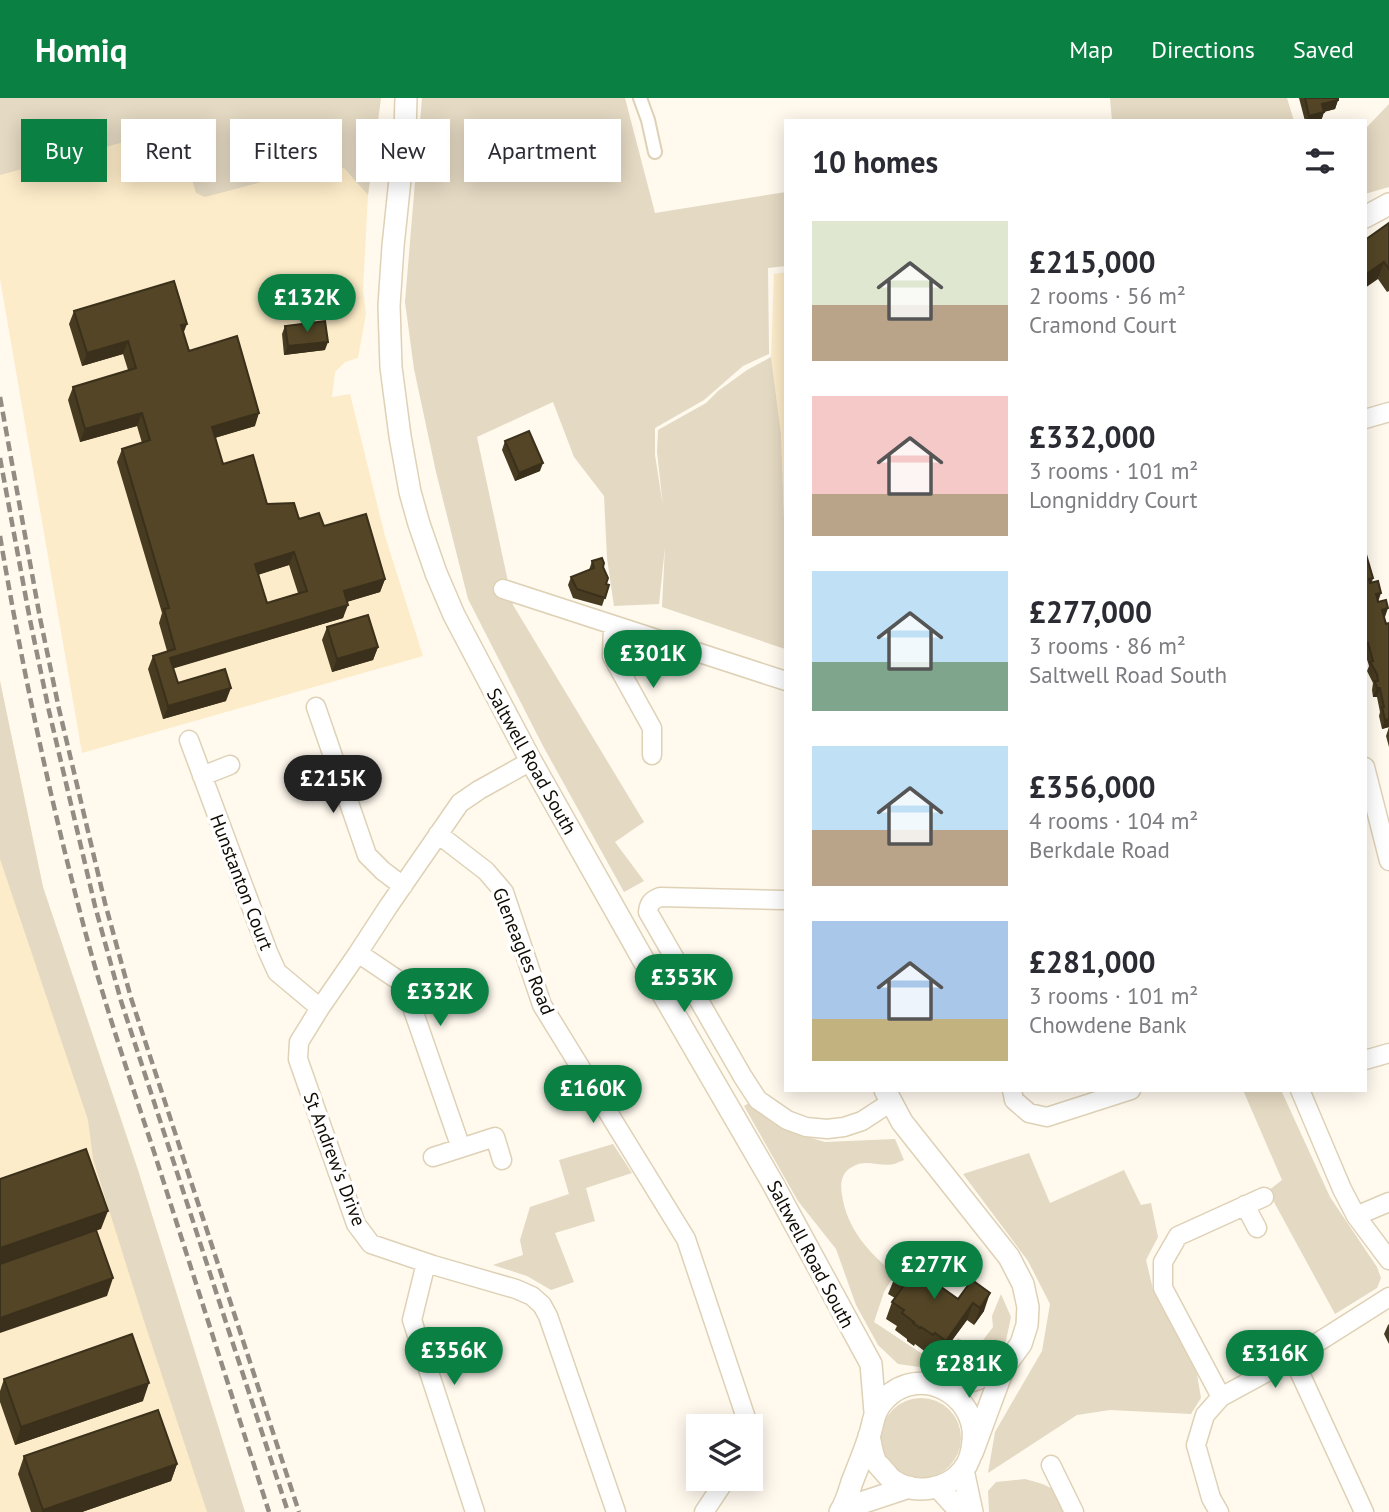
<!DOCTYPE html>
<meta charset="utf-8">
<style>
:root{--surface:#fff;--page:#f7f7f7;--text:#2b2b33;--muted:#7c7c81;--accent:#0b8043}
body{margin:0;font-family:"PT Sans",sans-serif;background:var(--page);color:var(--text);height:100vh;display:flex;flex-direction:column;font-size:26px;white-space:nowrap}
*{box-sizing:border-box;margin:0}
p{font-size:23px;color:var(--muted)}
.icon{flex:none;width:38px;height:38px;fill:none;stroke:currentColor;stroke-width:2;stroke-linecap:round;stroke-linejoin:round}
.map{position:relative;flex:1;overflow:hidden}
.sheet{position:absolute;left:784px;top:21px;width:583px;height:973px;display:flex;flex-direction:column;background:var(--surface);border-radius:0px;box-shadow:0 4px 18px #0003}
.sheet>*{flex:none}
.guide{position:absolute;left:21px;top:21px;width:658px;height:63px;display:flex;gap:14px}
.tools{position:absolute;left:686px;top:1316px;display:grid;gap:14px}
.tools a{display:grid;place-items:center;width:77px;height:77px;border-radius:0px;background:var(--surface);box-shadow:0 4px 18px #0003;font-size:35px}
.price{position:absolute;translate:-50% -60px;padding:0 16px;border-radius:24px;background:var(--accent);color:#fff;font-size:23px;line-height:46px;filter:drop-shadow(0 2px 4px #0008)}
.price::after{content:'';position:absolute;left:50%;top:42px;width:21px;height:16px;margin-left:-10px;background:inherit;clip-path:polygon(0 0,100% 0,50% 100%)}
.price.selected{background:#222;color:#fff}
ul{padding:0;list-style:none}
li{display:flex;align-items:center;gap:21px;height:175px;padding:0 28px}
li span{display:grid;place-items:center;flex:none;width:196px;height:140px;border-radius:0px;color:#555}
li>.icon{margin-inline-start:auto}
span .icon{width:84px;height:84px;fill:#fffc;stroke-width:1}
li b{font-size:30px}
h2{display:flex;justify-content:space-between;align-items:center;height:84px;padding:0 28px;font-size:30px}
.chip{padding:0 24px;border-radius:0px;background:var(--surface);box-shadow:0 4px 18px #0003;font-size:24px;line-height:63px}
.chip.selected{background:var(--accent);color:#fff}
header{display:flex;align-items:center;gap:42px;box-sizing:border-box;height:98px;padding:0 35px;background:var(--accent);color:#fff}
header strong{font-size:33px}
nav{display:flex;gap:38px;margin-inline-start:auto;font-size:24px}
.map>svg:first-child{display:block}
.built{fill:#fdecc9}
.green{fill:#e4d9c2}
.lines{fill:none;stroke-linecap:round;stroke-linejoin:round}
.pedestrian-casing{stroke:#ded1b6;stroke-width:16}
.minor-casing{stroke:#ded1b6;stroke-width:21}
.tertiary-casing{stroke:#ded1b6;stroke-width:24}
.pedestrian{stroke:#fff;stroke-width:12}
.minor{stroke:#fff;stroke-width:18}
.tertiary{stroke:#fff;stroke-width:21}
.rail{stroke:#928d84;stroke-width:4.5;stroke-dasharray:10 5;stroke-linecap:butt}
.wall{fill:#473b21;fill-rule:evenodd}
.shaded-wall{fill:#3a301b}
.building{fill:#534526;stroke:#3a301b;stroke-width:2;fill-rule:evenodd}
.labels{text-anchor:middle;dominant-baseline:central;stroke-width:7;stroke-linejoin:round;paint-order:stroke}
.street-label{font-size:19px;fill:#100c04;stroke:#fff}
</style>
<header>
<strong>Homiq</strong>
<nav><a>Map</a><a>Directions</a><a>Saved</a></nav>
</header>
<div class="map">
<svg width="1389" height="1414" viewBox="0 0 1389 1414">
<rect width="100%" height="100%" fill="#fff9ee"/>
<path class="built" d="M0,0H381L368,97L363,191L366,216L358,260L345,264L335,274L332,299L350,296L385,438L423,558L82,655L0,181Z
M786,174V478L781,336L771,259L774,176Z
M0,583L43,789L137,1069L245,1414H0Z"/>
<path class="green" d="M0,0H381L368,97L344,70L269,82L205,99L196,95L177,30L0,77Z
M422,0H625L655,115L786,94V168L768,170L769,256L743,268L704,302L655,330V357L663,408L657,354L658,332L706,305L718,293L747,272L771,259L781,336L786,478L785,551L662,509L665,449L659,506L614,508L607,460L604,398L574,359L553,304L477,339L513,507L644,724L615,744L644,783L624,794L543,648L468,501L436,374L414,271L405,204Z
M1110,0H1287L1294,23H1112Z
M1389,6V89L1365,96V31Z
M0,583L43,789L137,1069L245,1414H207L143,1220L93,1061L88,1022L0,761Z
M1243,992H1281L1330,1099L1377,1169L1381,1180L1377,1190L1335,1216L1268,1093L1282,1082Z
M749,1005L794,1035L825,1044L895,1041L904,1062C903,1062 895,1066 894,1066C880,1069 865,1060 852,1069C841,1075 840,1086 842,1097C847,1131 869,1155 895,1176L884,1194L874,1224L939,1267L958,1240L977,1250L993,1229L992,1218L1001,1196L1011,1219L1005,1247L977,1270L949,1273L898,1266L878,1247L856,1207L836,1151L798,1103L744,1008Z
M613,1046L632,1075L586,1090L595,1123L555,1135L574,1184L551,1192L527,1178L493,1167L523,1157L520,1142L530,1109L569,1096L559,1062Z
M1029,1055L1050,1105L1124,1072L1141,1107L1151,1105L1158,1139L1146,1162L1153,1191L1197,1276L1201,1300L1191,1316L1110,1312L1077,1317L988,1375L995,1334L1042,1253L1050,1206L1028,1163L963,1076Z
M881 1340a40 40 0 1 1 80 0a40 40 0 1 1-80 0Z
M1025,1381C1051,1388 1056,1389 1068,1414H989L988,1393L996,1384Z"/>
<g class="lines">
<g class="pedestrian-casing">
<path id="pedestrian" d="M640,0L648,22L655,54"/>
</g>
<g class="minor-casing">
<path id="minor" d="M1365,321L1389,314
M503,491L786,583
M613,527L612,558L652,630V657
M316,609L367,757L383,773L403,788
M189,642L268,854L277,874L320,910
M531,663L479,692L460,705L388,809L358,855L320,910L299,944L298,961L356,1126L371,1146L433,1167L516,1191L532,1198L542,1207L548,1218L616,1414
M1365,669L1389,763
M202,678L230,667
M438,736L486,773L504,794L542,907L686,1141L746,1320V1328
M783,802L660,799C652,802 649,805 648,814L743,979L758,1002L787,1022L806,1029L827,1031L844,1029L862,1023L891,1004
M358,855L404,886L461,1050
M1365,962L1389,955
M1012,992L1014,1002L1029,1015L1047,1019L1131,992
M1300,992L1342,1091L1356,1118L1389,1162
M433,1059L495,1039L502,1062
M1245,1107L1257,1130
M1356,1118L1389,1104
M426,1165L412,1222L475,1414
M1293,1260L1364,1414
M1221,1299L1163,1190V1164L1178,1138L1264,1099
M1051,1367L1074,1414
M704,1414L726,1381
M1219,1414L1211,1400L1196,1347L1205,1317L1221,1299L1293,1260L1389,1199"/>
</g>
<g class="tertiary-casing">
<path id="tertiary" d="M406,0L405,34L393,148L389,208L391,269L400,338L410,394L419,426L436,475L454,517L531,663L653,879L772,1084L871,1266L875,1314
M1365,119L1389,106
M885,992L902,1024L1009,1159L1023,1186L1028,1209L1027,1227L1021,1246L1007,1265L999,1282L972,1355
M945,1291L977,1281L1007,1265
M963,1372L972,1414
M938,1389L961,1414
M843,1411L909,1389
M840,1414C846,1405 849,1394 852,1384C858,1369 864,1354 869,1339C874,1324 873,1313 885,1301C919,1265 978,1296 973,1343C972,1354 970,1364 963,1372C947,1392 915,1397 894,1383C890,1381 887,1376 883,1372C881,1369 878,1367 876,1364C872,1357 871,1346 869,1338"/>
</g>
<use href="#pedestrian" class="pedestrian"/>
<use href="#minor" class="minor"/>
<use href="#tertiary" class="tertiary"/>
<path class="rail" d="M0,299L40,520L59,611L105,805L131,900L299,1414
M0,360L30,522L49,613L95,808L121,903L288,1414
M0,438C21,563 47,687 79,810C100,893 128,975 155,1057C193,1176 231,1295 269,1414"/>
</g>
<path class="wall" d="M1299,0H1338V2L1335,11L1324,14L1321,23H1305Z
M1389,125V193L1387,194L1378,181Z
M74,213L183,235L189,253L255,328L215,340L223,366L267,406L299,421L324,428L385,481L380,494L347,504L343,520L173,570L178,585L226,603L163,621L148,571L153,558L167,553L159,525L162,515L117,364L122,351L142,345L137,328L80,344L68,302L73,289L128,272L123,256L82,268L69,226ZM289,467L298,495L267,505L258,477Z
M285,228L325,252L284,257L282,236Z
M505,343L540,373L515,383L502,352Z
M1365,453L1373,480L1372,484L1378,504L1385,519H1384L1386,526L1389,525V649L1386,638L1389,629L1382,631L1379,618L1380,614L1377,599H1373L1372,592L1373,585L1367,573L1369,568L1365,555Z
M592,463L603,469L606,486L609,487L602,508L573,500L568,487L571,479L589,472Z
M786,499V551H785Z
M327,529L378,549L373,562L332,574L322,542Z
M910,1170L926,1178L958,1201L972,1182L984,1213L974,1227L967,1222L939,1260L928,1252L927,1255L915,1246L914,1248L907,1243V1241L895,1232L897,1228L886,1221L892,1204L895,1200L888,1196L895,1179Z
M1389,1226V1246L1384,1236L1388,1227Z
M4,1281L143,1303L15,1347L0,1304V1293Z
M24,1358L177,1366L171,1383L82,1414H31L18,1376Z"/>
<path class="shaded-wall" d="M1338,2L1335,11L1319,15L1322,6Z
M1324,14L1321,23H1307L1309,18Z
M1384,164L1378,181L1365,190V177Z
M187,226L182,239L181,227Z
M128,243L123,256L82,268L87,255Z
M328,244L325,252L284,257L288,248Z
M142,315L137,328L80,344L85,331Z
M259,315L255,328L207,342L212,329Z
M543,365L540,373L515,383L519,375Z
M294,454L289,467L250,479L255,466Z
M385,481L380,494L339,506L344,493Z
M1381,495L1378,504L1376,496Z
M348,507L343,520L165,573L170,560Z
M1388,510L1385,519L1379,520L1382,512Z
M378,549L373,562L332,574L337,561Z
M231,590L226,603L163,621L168,608Z
M1377,590H1380L1377,599H1373Z
M1389,621V629L1382,631L1385,622Z
M108,1113L101,1131L0,1166V1150Z
M113,1180L107,1198L0,1235V1220Z
M990,1195L984,1213L974,1227L980,1210Z
M973,1205L967,1222L939,1260L946,1243Z
M149,1285L143,1303L15,1347L21,1329Z
M177,1366L171,1383L82,1414H42L43,1412Z"/>
<path class="building" d="M1305,0H1338V2L1322,6L1324,14L1309,18Z
M1389,125V171L1384,164L1365,177V142Z
M174,183L187,226L181,227L189,253L237,238L259,315L212,329L223,366L253,357L267,406L294,405L299,421L319,415L324,428L366,416L385,481L344,493L348,507L170,560L178,585L225,571L231,590L168,608L153,558L175,551L164,511L169,510L122,351L150,342L142,315L85,331L73,289L136,270L128,243L87,255L74,213ZM294,454L307,493L267,505L255,466Z
M325,223L328,244L288,248L285,228Z
M529,333L543,365L519,375L505,343Z
M1365,453L1373,480L1369,481L1370,485L1378,483L1381,495L1376,496L1378,504L1386,502L1388,510L1382,512L1386,526L1389,525V621L1385,622L1382,609H1384L1380,590H1377L1375,583H1378L1377,576L1370,564L1373,563L1368,545L1366,546L1365,540Z
M602,460L604,465L603,469L608,480L606,486L609,487L605,500L577,491L571,479L594,470L592,463Z
M368,517L378,549L337,561L327,529Z
M86,1051L108,1113L0,1150V1081Z
M96,1132L113,1180L0,1220V1166Z
M920,1158L930,1165L923,1176L958,1201L972,1182L990,1195L980,1210L973,1205L946,1243L935,1235L933,1237L921,1229L920,1230L913,1225L914,1224L902,1215L904,1212L892,1204L905,1186L895,1179L904,1166L910,1170Z
M132,1236L149,1285L21,1329L4,1281Z
M158,1312L177,1366L43,1412L24,1358Z"/>
<g class="labels">
<g class="street-label">
<text transform="translate(532 663) rotate(61)">Saltwell Road South</text>
<text transform="translate(242 784) rotate(69)">Hunstanton Court</text>
<text transform="translate(524 853) rotate(68)">Gleneagles Road</text>
<text transform="translate(335 1061) rotate(69)">St Andrew's Drive</text>
<text transform="translate(811 1156) rotate(62)">Saltwell Road South</text>
</g>
</g>
</svg>
<div class="tools">
<a><svg class="icon" aria-label="layers" viewBox="0 0 24 24"><path d="M12 4l9 5-9 5-9-5zM3 14l9 5 9-5"/></svg></a>
</div>
<b class="price" style="left:307px;top:236px">£132K</b>
<b class="price" style="left:653px;top:592px">£301K</b>
<b class="price selected" style="left:333px;top:717px">£215K</b>
<b class="price" style="left:684px;top:916px">£353K</b>
<b class="price" style="left:440px;top:930px">£332K</b>
<b class="price" style="left:593px;top:1027px">£160K</b>
<b class="price" style="left:934px;top:1203px">£277K</b>
<b class="price" style="left:454px;top:1289px">£356K</b>
<b class="price" style="left:1275px;top:1292px">£316K</b>
<b class="price" style="left:969px;top:1302px">£281K</b>
<div class="guide">
<a class="chip selected">Buy</a>
<a class="chip">Rent</a>
<a class="chip">Filters</a>
<a class="chip">New</a>
<a class="chip">Apartment</a>
</div>
<section class="sheet">
<h2>10 homes<svg class="icon" aria-label="filters" viewBox="0 0 24 24"><path d="M4 7h16M4 17h16"/><circle cx="9" cy="7" r="2"/><circle cx="15" cy="17" r="2"/></svg></h2>
<ul>
<li><span style="background:linear-gradient(#dfe7d0 60%,#b9a48a 0)"><svg class="icon" aria-label="home" viewBox="0 0 24 24"><path d="M3 11l9-7 9 7M6 9v11h12V9"/></svg></span><div><b>£215,000</b><p>2 rooms · 56 m²</p><p>Cramond Court</p></div></li>
<li><span style="background:linear-gradient(#f6c9c9 70%,#b9a48a 0)"><svg class="icon" aria-label="home" viewBox="0 0 24 24"><path d="M3 11l9-7 9 7M6 9v11h12V9"/></svg></span><div><b>£332,000</b><p>3 rooms · 101 m²</p><p>Longniddry Court</p></div></li>
<li><span style="background:linear-gradient(#bfe0f5 65%,#7fa58c 0)"><svg class="icon" aria-label="home" viewBox="0 0 24 24"><path d="M3 11l9-7 9 7M6 9v11h12V9"/></svg></span><div><b>£277,000</b><p>3 rooms · 86 m²</p><p>Saltwell Road South</p></div></li>
<li><span style="background:linear-gradient(#bfe0f5 60%,#b9a48a 0)"><svg class="icon" aria-label="home" viewBox="0 0 24 24"><path d="M3 11l9-7 9 7M6 9v11h12V9"/></svg></span><div><b>£356,000</b><p>4 rooms · 104 m²</p><p>Berkdale Road</p></div></li>
<li><span style="background:linear-gradient(#a9c7e8 70%,#c2b280 0)"><svg class="icon" aria-label="home" viewBox="0 0 24 24"><path d="M3 11l9-7 9 7M6 9v11h12V9"/></svg></span><div><b>£281,000</b><p>3 rooms · 101 m²</p><p>Chowdene Bank</p></div></li>
</ul>
</section>
</div>
